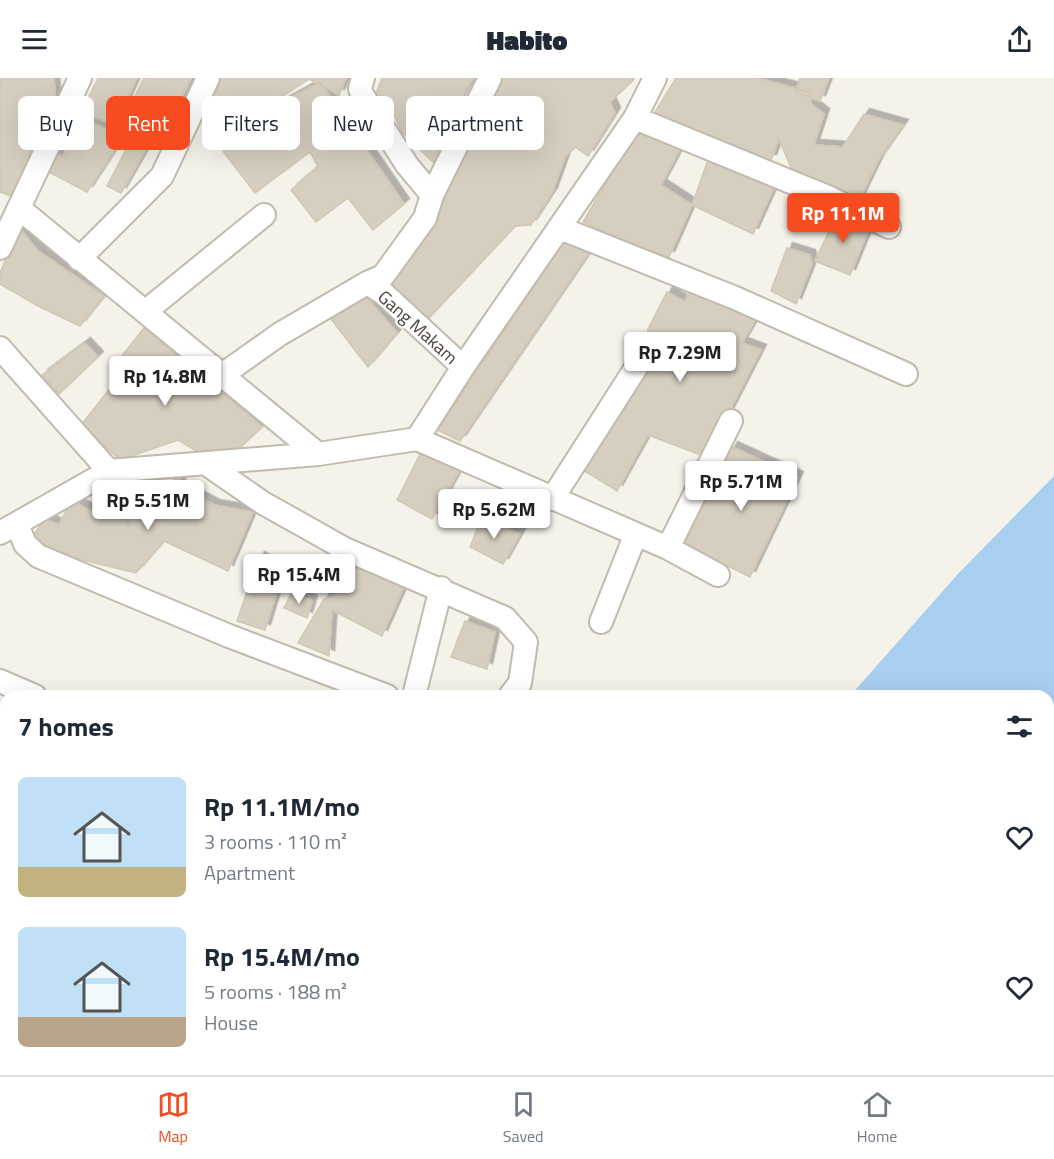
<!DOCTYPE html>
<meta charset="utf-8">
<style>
:root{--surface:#fff;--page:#f6f6f7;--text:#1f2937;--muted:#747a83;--line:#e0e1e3;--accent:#f74c1f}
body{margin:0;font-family:"Titillium Web",sans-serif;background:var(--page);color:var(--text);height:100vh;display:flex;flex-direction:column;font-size:22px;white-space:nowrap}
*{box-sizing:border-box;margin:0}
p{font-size:20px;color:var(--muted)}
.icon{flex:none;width:33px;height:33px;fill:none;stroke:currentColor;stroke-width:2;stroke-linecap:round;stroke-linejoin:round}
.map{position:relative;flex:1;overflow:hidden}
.drawer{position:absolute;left:0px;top:612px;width:1054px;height:386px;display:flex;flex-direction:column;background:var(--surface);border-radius:18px 18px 0 0;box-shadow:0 6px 24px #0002}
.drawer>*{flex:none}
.top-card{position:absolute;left:18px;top:18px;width:600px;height:54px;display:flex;gap:12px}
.price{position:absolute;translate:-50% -51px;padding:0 14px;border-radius:6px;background:#fff;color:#222;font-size:20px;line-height:39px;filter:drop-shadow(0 2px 3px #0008)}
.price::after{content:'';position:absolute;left:50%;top:36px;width:18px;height:14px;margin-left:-9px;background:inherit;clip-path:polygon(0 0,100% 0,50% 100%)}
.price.on{background:var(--accent);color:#fff}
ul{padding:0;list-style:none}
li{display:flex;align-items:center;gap:18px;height:150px;padding:0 18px}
li span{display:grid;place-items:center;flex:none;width:168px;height:120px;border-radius:9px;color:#555}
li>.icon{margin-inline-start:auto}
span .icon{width:72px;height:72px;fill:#fffc;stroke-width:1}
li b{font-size:26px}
h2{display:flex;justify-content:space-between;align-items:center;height:72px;padding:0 18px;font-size:26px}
.tag{padding:0 21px;border-radius:9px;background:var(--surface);box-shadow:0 6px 24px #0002;font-size:21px;line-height:54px}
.tag.on{background:var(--accent);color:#fff}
header{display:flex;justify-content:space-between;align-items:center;height:78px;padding:0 18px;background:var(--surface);font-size:27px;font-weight:800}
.dock{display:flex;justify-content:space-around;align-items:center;height:84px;border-top:2px solid var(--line);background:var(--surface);font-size:16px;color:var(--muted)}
.dock a{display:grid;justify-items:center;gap:3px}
.dock .on{color:var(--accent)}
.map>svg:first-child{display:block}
.water{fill:#a8cef0}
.building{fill:#d6cfc0;stroke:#d1c7b3;stroke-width:1.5;filter:url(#shadow)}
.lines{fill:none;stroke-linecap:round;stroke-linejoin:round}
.minor-casing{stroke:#c0bbad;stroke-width:26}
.minor{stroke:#fff;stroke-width:22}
.labels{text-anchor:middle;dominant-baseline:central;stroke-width:4.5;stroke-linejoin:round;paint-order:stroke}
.street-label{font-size:18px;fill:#494338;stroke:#fff}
</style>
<header><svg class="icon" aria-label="menu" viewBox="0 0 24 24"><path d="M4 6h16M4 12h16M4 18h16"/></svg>Habito<svg class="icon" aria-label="share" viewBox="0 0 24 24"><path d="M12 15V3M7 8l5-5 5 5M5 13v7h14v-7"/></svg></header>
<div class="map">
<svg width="1054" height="997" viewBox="0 0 1054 997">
<defs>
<filter id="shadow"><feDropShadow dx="5.5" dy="-5.5" stdDeviation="0" flood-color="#0004"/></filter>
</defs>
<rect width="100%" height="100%" fill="#f5f2ea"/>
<path class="water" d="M1054,398V997H584L570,992H1048V618H850L957,497Z"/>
<path class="building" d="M0,0H54L56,31L34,46L28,86L14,119L0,114Z
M98,0H137L115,47L81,34Z
M144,0H191L156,70L118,52Z
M216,0H346L339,17L309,1L232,51L197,36Z
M382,0H473L453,34L434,85L402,54L392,33L374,21Z
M501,0H632L626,9L610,24L615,35L588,78L575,69L565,79L552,115L531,147L515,148L424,245L385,206L453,90L468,74L475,48L484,43Z
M676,0H757L810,14L811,26L824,36L814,67L843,69L864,36L903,47L879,81L858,124L793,95L779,61L771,82H758L652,39Z
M800,0H829L820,23L796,14Z
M320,4L404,126L373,152L348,120L316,144L291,112L318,89L310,74L255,115L223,73L272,30Z
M79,39L123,59L87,114L45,92L54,75L63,79Z
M637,52L681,69L661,107L692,127L669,179L636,168L583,144Z
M130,64L145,73L121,115L107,108Z
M709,79L774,109L753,156L692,127Z
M838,134L870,148L850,197L815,183Z
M19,150L38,173L104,218L80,248L40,229L0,206V195Z
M565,162L588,176L460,363L437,352Z
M787,170L810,177L812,186L796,226L771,213Z
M690,210L757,239L742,265L761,272L706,379L648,357L617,413L583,392L644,288L648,251L667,214L685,224Z
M363,215L397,255L368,289L327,236Z
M144,250L262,349L229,380L198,374L178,362L120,382L81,347L116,303L113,289Z
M85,265L98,279L59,316L42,297Z
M732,369L798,399L750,499L683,466Z
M421,374L460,391L432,441L397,422Z
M180,399V426L188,413L214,427L253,434L228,493L164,463L136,495L58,476L29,463L45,441L59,447L71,422L89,432L113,438L124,436L128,446L135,423L162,412Z
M482,439L520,456L503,486L470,469Z
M259,479L283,494L265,552L237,543Z
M356,482L407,502L382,558L332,532L329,578L298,565L324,521L346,513Z
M292,514L312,523L307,540L284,530Z
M465,543L495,554L487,591L451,579Z"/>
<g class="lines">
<g class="minor-casing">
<path id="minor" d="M363,0L360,11L363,18L407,87L432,117
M635,40L830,120L889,149
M20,131L318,376
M560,150L733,219L906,296
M0,170L80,0
M79,181L162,98L208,0
M146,233L264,137
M0,270L109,393
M463,289L383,215L367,205L383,198L425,140L432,117L490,0
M222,297L280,256L367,205
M417,361L668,470L718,497
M205,385L263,425L345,471L505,540L526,564L520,605L510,618
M552,421L637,288
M17,446L25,466L38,478L229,558L387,618
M0,455L109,393L318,376L417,361L463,289L635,40L655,0
M668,470L731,343
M601,544L635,458
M0,603L35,618
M414,618L441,510
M0,722L6,724
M0,849L6,852
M50,992L63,997
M319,992L331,997
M162,997L165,992"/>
</g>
<use href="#minor" class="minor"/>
</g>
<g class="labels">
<g class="street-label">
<text transform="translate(418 249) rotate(42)">Gang Makam</text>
</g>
</g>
</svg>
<b class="price on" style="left:843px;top:166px">Rp 11.1M</b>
<b class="price" style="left:680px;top:305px">Rp 7.29M</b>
<b class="price" style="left:165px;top:329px">Rp 14.8M</b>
<b class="price" style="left:741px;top:434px">Rp 5.71M</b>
<b class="price" style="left:148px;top:453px">Rp 5.51M</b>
<b class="price" style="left:494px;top:462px">Rp 5.62M</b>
<b class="price" style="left:299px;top:527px">Rp 15.4M</b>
<div class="top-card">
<a class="tag">Buy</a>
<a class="tag on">Rent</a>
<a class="tag">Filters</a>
<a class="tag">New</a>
<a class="tag">Apartment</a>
</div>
<section class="drawer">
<h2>7 homes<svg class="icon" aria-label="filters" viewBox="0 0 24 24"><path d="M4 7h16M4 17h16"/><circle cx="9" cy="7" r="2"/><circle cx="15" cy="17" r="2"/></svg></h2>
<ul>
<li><span style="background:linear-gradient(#bfe0f5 75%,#c2b280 0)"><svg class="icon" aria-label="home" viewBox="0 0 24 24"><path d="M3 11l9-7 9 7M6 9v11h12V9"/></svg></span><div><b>Rp 11.1M/mo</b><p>3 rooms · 110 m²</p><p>Apartment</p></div><svg class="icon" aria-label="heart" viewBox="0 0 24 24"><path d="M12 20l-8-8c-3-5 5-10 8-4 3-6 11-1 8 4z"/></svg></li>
<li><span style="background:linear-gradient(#bfe0f5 75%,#b9a48a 0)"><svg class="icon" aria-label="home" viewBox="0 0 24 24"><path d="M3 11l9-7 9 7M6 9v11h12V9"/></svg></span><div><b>Rp 15.4M/mo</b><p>5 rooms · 188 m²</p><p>House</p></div><svg class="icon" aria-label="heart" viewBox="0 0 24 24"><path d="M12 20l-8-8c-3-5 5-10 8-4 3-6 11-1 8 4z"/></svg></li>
</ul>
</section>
</div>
<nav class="dock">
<a class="on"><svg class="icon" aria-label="map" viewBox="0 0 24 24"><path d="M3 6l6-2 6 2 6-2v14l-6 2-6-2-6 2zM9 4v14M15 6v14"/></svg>Map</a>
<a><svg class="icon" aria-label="saved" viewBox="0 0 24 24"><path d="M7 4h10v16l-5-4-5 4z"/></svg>Saved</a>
<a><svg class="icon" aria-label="home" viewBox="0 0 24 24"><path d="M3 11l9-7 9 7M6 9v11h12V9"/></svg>Home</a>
</nav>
